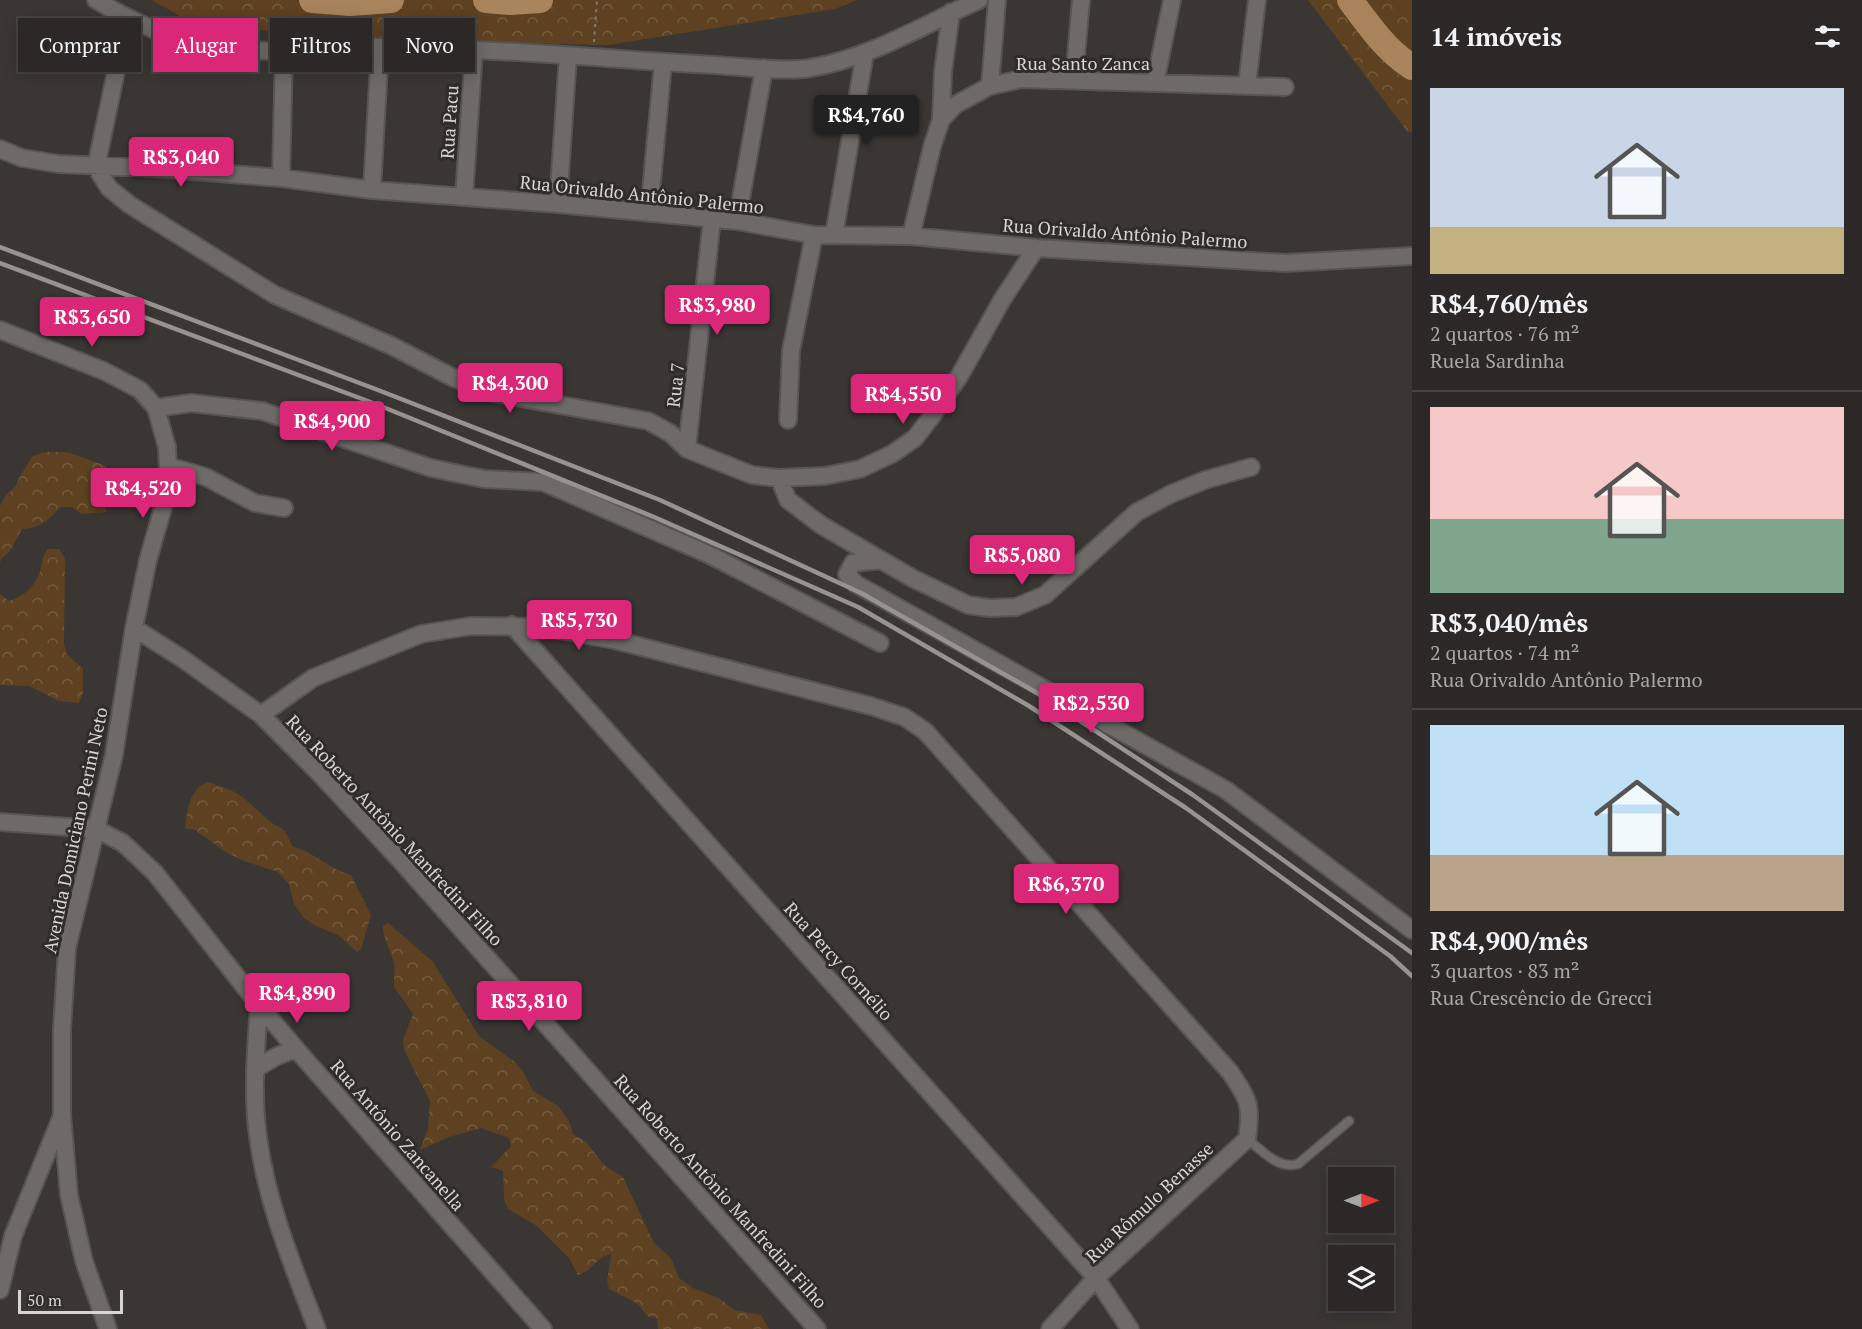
<!DOCTYPE html>
<html lang="pt">
<meta charset="utf-8">
<style>
:root{--surface:#2b2827;--page:#373433;--text:#f1f3f6;--muted:#a6a6a7;--line:#474444;--accent:#db2777}
body{margin:0;font-family:"PT Serif",serif;background:var(--page);color:var(--text);height:100vh;display:flex;flex-direction:column;font-size:22px;white-space:nowrap}
*{box-sizing:border-box;margin:0}
p{font-size:20px;color:var(--muted)}
.icon{flex:none;width:33px;height:33px;fill:none;stroke:currentColor;stroke-width:2;stroke-linecap:round;stroke-linejoin:round}
.map{position:relative;flex:1;overflow:hidden}
.panel{display:flex;flex-direction:column;background:var(--surface);width:450px}
.panel>*{flex:none}
.guide{position:absolute;left:18px;top:18px;width:570px;height:54px;display:flex;gap:12px}
.needle{width:39px;rotate:90deg}
.controls{position:absolute;left:1328px;top:1167px;display:grid;gap:12px}
.controls a{display:grid;place-items:center;width:66px;height:66px;border-radius:0px;background:var(--surface);box-shadow:0 3px 15px #0003,0 0 0 2px var(--line);font-size:30px}
.scale{position:absolute;left:18px;bottom:15px;width:105px;box-sizing:border-box;padding-left:6px;border:3px solid #d7d5d3;border-top:0;font-size:16px;line-height:21px;white-space:nowrap;color:#d7d5d3;-webkit-text-stroke:4px #2f2c2a;paint-order:stroke}
.price{position:absolute;translate:-50% -51px;padding:0 14px;border-radius:6px;background:var(--accent);color:#fff;font-size:20px;line-height:39px;filter:drop-shadow(0 2px 3px #0008)}
.price::after{content:'';position:absolute;left:50%;top:36px;width:18px;height:14px;margin-left:-9px;background:inherit;clip-path:polygon(0 0,100% 0,50% 100%)}
.price.current{background:#222;color:#fff}
ul{padding:0;list-style:none}
li{display:grid;align-content:center;gap:12px;height:318px;padding:0 18px}
li+li{border-top:2px solid var(--line)}
li span{display:grid;place-items:center;height:186px;border-radius:0px;color:#555}
li>.icon{margin-inline-start:auto}
span .icon{width:108px;height:108px;fill:#fffc;stroke-width:1}
li b{font-size:26px}
h2{display:flex;justify-content:space-between;align-items:center;height:72px;padding:0 18px;font-size:26px}
.tag{padding:0 21px;border-radius:0px;background:var(--surface);box-shadow:0 3px 15px #0003,0 0 0 2px var(--line);font-size:21px;line-height:54px}
.tag.current{background:var(--accent);color:#fff}
main{display:flex;flex:1;min-height:0}
.map>svg:first-child{display:block}
.forest{fill:url(#forest-crowns)}
.lines{fill:none;stroke-linecap:round;stroke-linejoin:round}
.river{stroke:#a8835b;stroke-width:26}
.lane-casing{stroke:#575552;stroke-width:11}
.street-casing{stroke:#575552;stroke-width:20}
.path{stroke:#7f7c7a;stroke-width:2;stroke-dasharray:3 4.5;stroke-linecap:butt}
.lane{stroke:#6d6a67;stroke-width:8}
.street{stroke:#6d6a67;stroke-width:16}
.rail{stroke:#969391;stroke-width:4.5}
.labels{text-anchor:middle;dominant-baseline:central;stroke-width:6;stroke-linejoin:round;paint-order:stroke}
.street-label{font-size:18px;fill:#d7d5d3;stroke:#2f2c2a}
</style>
<main>
<div class="map">
<svg width="1412" height="1329" viewBox="0 0 1412 1329">
<defs>
<pattern id="forest-crowns" width="20" height="18" patternUnits="userSpaceOnUse" patternTransform="scale(1.5)"><rect width="20" height="18" fill="#5e4120"/><path d="M2 6a3 3 0 1 1 6 0M12 15a3 3 0 1 1 6 0" fill="none" stroke="#745c40"/></pattern>
</defs>
<rect width="100%" height="100%" fill="#393634"/>
<path class="forest" d="M152,0H857L835,9L608,45L306,38L180,16Z
M1308,0H1412V133L1407,131Z
M45,452H67L106,466L108,477L106,512L81,514L72,507H61C49,519 41,528 22,529L10,551L1,559L0,564V506L6,495L15,487L20,476L33,456Z
M48,549H59L65,558L64,642L66,653L83,669V693L79,703L59,701L29,686L0,685V591L1,595L9,601C24,596 35,587 40,571C43,561 40,559 48,549Z
M207,782C240,791 243,797 267,819C283,832 283,823 292,846C316,853 327,868 351,875L371,915L361,949L357,952L338,935L316,926L304,918L294,904L289,884L278,872L244,861L224,851L195,830L185,828C187,811 189,790 207,782Z
M388,923L433,962L479,1036L515,1062L524,1073L533,1091L558,1106L569,1121L573,1134L586,1142L605,1166L623,1177L654,1243L671,1258L679,1278L693,1288L719,1298L734,1310L761,1315L769,1329H658L657,1318L647,1316L638,1304L609,1289L607,1280L611,1254C594,1258 593,1271 578,1275L569,1258L537,1226L508,1209L504,1200L503,1171L491,1167L511,1146L509,1138L481,1128L449,1137L420,1150L428,1129L430,1101L404,1050L403,1040L413,1014L394,987V963L383,932V926Z"/>
<g class="lines">
<path class="river" d="M312,0L350,3L391,0
M486,0L510,2L540,0
M1350,0C1367,23 1387,52 1412,67"/>
<g class="lane-casing">
<path id="lane" d="M1247,1139C1262,1150 1278,1170 1298,1164L1349,1121"/>
</g>
<g class="street-casing">
<path id="street" d="M96,0C130,21 166,37 205,45C258,56 323,49 378,47C410,47 442,48 474,50C554,53 634,61 715,65C742,67 784,72 810,68C868,59 925,24 979,0
M127,19L96,167L109,188L130,205L275,295L392,346L452,377L489,392L648,421L670,433L687,449L752,475L779,478L825,476L860,469L892,454L915,438L932,416L960,375L1002,300L1036,248
M1074,80L1081,0
M1155,83L1172,0
M1247,85L1257,0
M990,86L997,0
M941,120L943,72L951,12
M0,149L22,158L59,164L153,168L281,178L372,190L558,204L737,221L814,235L911,236L1036,248L1286,263L1412,256
M281,178L284,51
M372,190L380,47
M464,197L474,50
M558,204L568,56
M649,213L663,63
M737,221L764,68
M834,235L865,53
M911,236L932,147L941,120L955,105L990,86L1021,79L1285,87
M0,330L104,371L140,390L156,408L167,447L169,487L148,560L134,628L114,755L67,948L62,1030V1115L69,1195L84,1261L108,1329
M156,408L191,403L262,411L431,468L484,479L543,482L710,555L880,643
M788,420L791,351L814,235
M687,449L712,219
M168,466L206,477L255,503L284,508
M779,478L788,500L821,525L912,578L968,605L990,608L1016,607L1045,595L1137,512L1171,494L1205,480L1251,467
M881,560L853,563L847,574L856,584L1226,790L1412,930
M512,625L1096,1278L1130,1329
M134,628L183,659L261,715L320,774L399,859L817,1329
M261,715L313,678L421,634L471,626L541,627L615,640L871,706L904,717L925,731L1230,1072C1249,1100 1252,1105 1247,1139L1096,1278L1050,1329
M0,822L96,829L123,843L155,873L259,1005L296,1049L543,1329
M259,1005C256,1049 252,1093 258,1137C267,1204 293,1266 317,1329
M255,1069L277,1056L296,1049
M0,1290L13,1236L61,1118"/>
</g>
<path class="path" d="M594,42L597,0"/>
<use href="#lane" class="lane"/>
<use href="#street" class="street"/>
<path class="rail" d="M0,247L378,390L660,500L861,593L1039,694L1193,795L1412,953
M0,263L373,403L654,517L858,607L1029,706L1186,808L1390,956L1412,976"/>
</g>
<g class="labels">
<g class="street-label">
<text x="1083" y="63">Rua Santo Zanca</text>
<text transform="translate(449 122) rotate(-86)">Rua Pacu</text>
<text transform="translate(642 194) rotate(6)">Rua Orivaldo Antônio Palermo</text>
<text transform="translate(1125 233) rotate(4)">Rua Orivaldo Antônio Palermo</text>
<text transform="translate(675 385) rotate(-84)">Rua 7</text>
<text transform="translate(75 830) rotate(-78)">Avenida Domiciano Perini Neto</text>
<text transform="translate(395 830) rotate(47)">Rua Roberto Antônio Manfredini Filho</text>
<text transform="translate(839 961) rotate(48)">Rua Percy Cornélio</text>
<text transform="translate(398 1135) rotate(49)">Rua Antônio Zancanella</text>
<text transform="translate(721 1191) rotate(48)">Rua Roberto Antônio Manfredini Filho</text>
<text transform="translate(1149 1202) rotate(-43)">Rua Rômulo Benasse</text>
</g>
</g>
</svg>
<div class="controls">
<a><svg class="needle" viewBox="-14 -14 28 28"><path d="M0-13l5 13h-10z" fill="#e53935"/><path d="M0 13l5-13h-10z" fill="#a6a6a7"/></svg></a>
<a><svg class="icon" aria-label="layers" viewBox="0 0 24 24"><path d="M12 4l9 5-9 5-9-5zM3 14l9 5 9-5"/></svg></a>
</div>
<div class="scale">50 m</div>
<b class="price current" style="left:866px;top:146px">R$4,760</b>
<b class="price" style="left:181px;top:188px">R$3,040</b>
<b class="price" style="left:717px;top:336px">R$3,980</b>
<b class="price" style="left:92px;top:348px">R$3,650</b>
<b class="price" style="left:510px;top:414px">R$4,300</b>
<b class="price" style="left:903px;top:425px">R$4,550</b>
<b class="price" style="left:332px;top:452px">R$4,900</b>
<b class="price" style="left:143px;top:519px">R$4,520</b>
<b class="price" style="left:1022px;top:586px">R$5,080</b>
<b class="price" style="left:579px;top:651px">R$5,730</b>
<b class="price" style="left:1091px;top:734px">R$2,530</b>
<b class="price" style="left:1066px;top:915px">R$6,370</b>
<b class="price" style="left:297px;top:1024px">R$4,890</b>
<b class="price" style="left:529px;top:1032px">R$3,810</b>
<div class="guide">
<a class="tag">Comprar</a>
<a class="tag current">Alugar</a>
<a class="tag">Filtros</a>
<a class="tag">Novo</a>
</div>
</div>
<section class="panel">
<h2>14 imóveis<svg class="icon" aria-label="filters" viewBox="0 0 24 24"><path d="M4 7h16M4 17h16"/><circle cx="9" cy="7" r="2"/><circle cx="15" cy="17" r="2"/></svg></h2>
<ul>
<li><span style="background:linear-gradient(#c9d6e8 75%,#c2b280 0)"><svg class="icon" aria-label="home" viewBox="0 0 24 24"><path d="M3 11l9-7 9 7M6 9v11h12V9"/></svg></span><div><b>R$4,760/mês</b><p>2 quartos · 76 m²</p><p>Ruela Sardinha</p></div></li>
<li><span style="background:linear-gradient(#f6c9c9 60%,#7fa58c 0)"><svg class="icon" aria-label="home" viewBox="0 0 24 24"><path d="M3 11l9-7 9 7M6 9v11h12V9"/></svg></span><div><b>R$3,040/mês</b><p>2 quartos · 74 m²</p><p>Rua Orivaldo Antônio Palermo</p></div></li>
<li><span style="background:linear-gradient(#bfe0f5 70%,#b9a48a 0)"><svg class="icon" aria-label="home" viewBox="0 0 24 24"><path d="M3 11l9-7 9 7M6 9v11h12V9"/></svg></span><div><b>R$4,900/mês</b><p>3 quartos · 83 m²</p><p>Rua Crescêncio de Grecci</p></div></li>
</ul>
</section>
</main>
